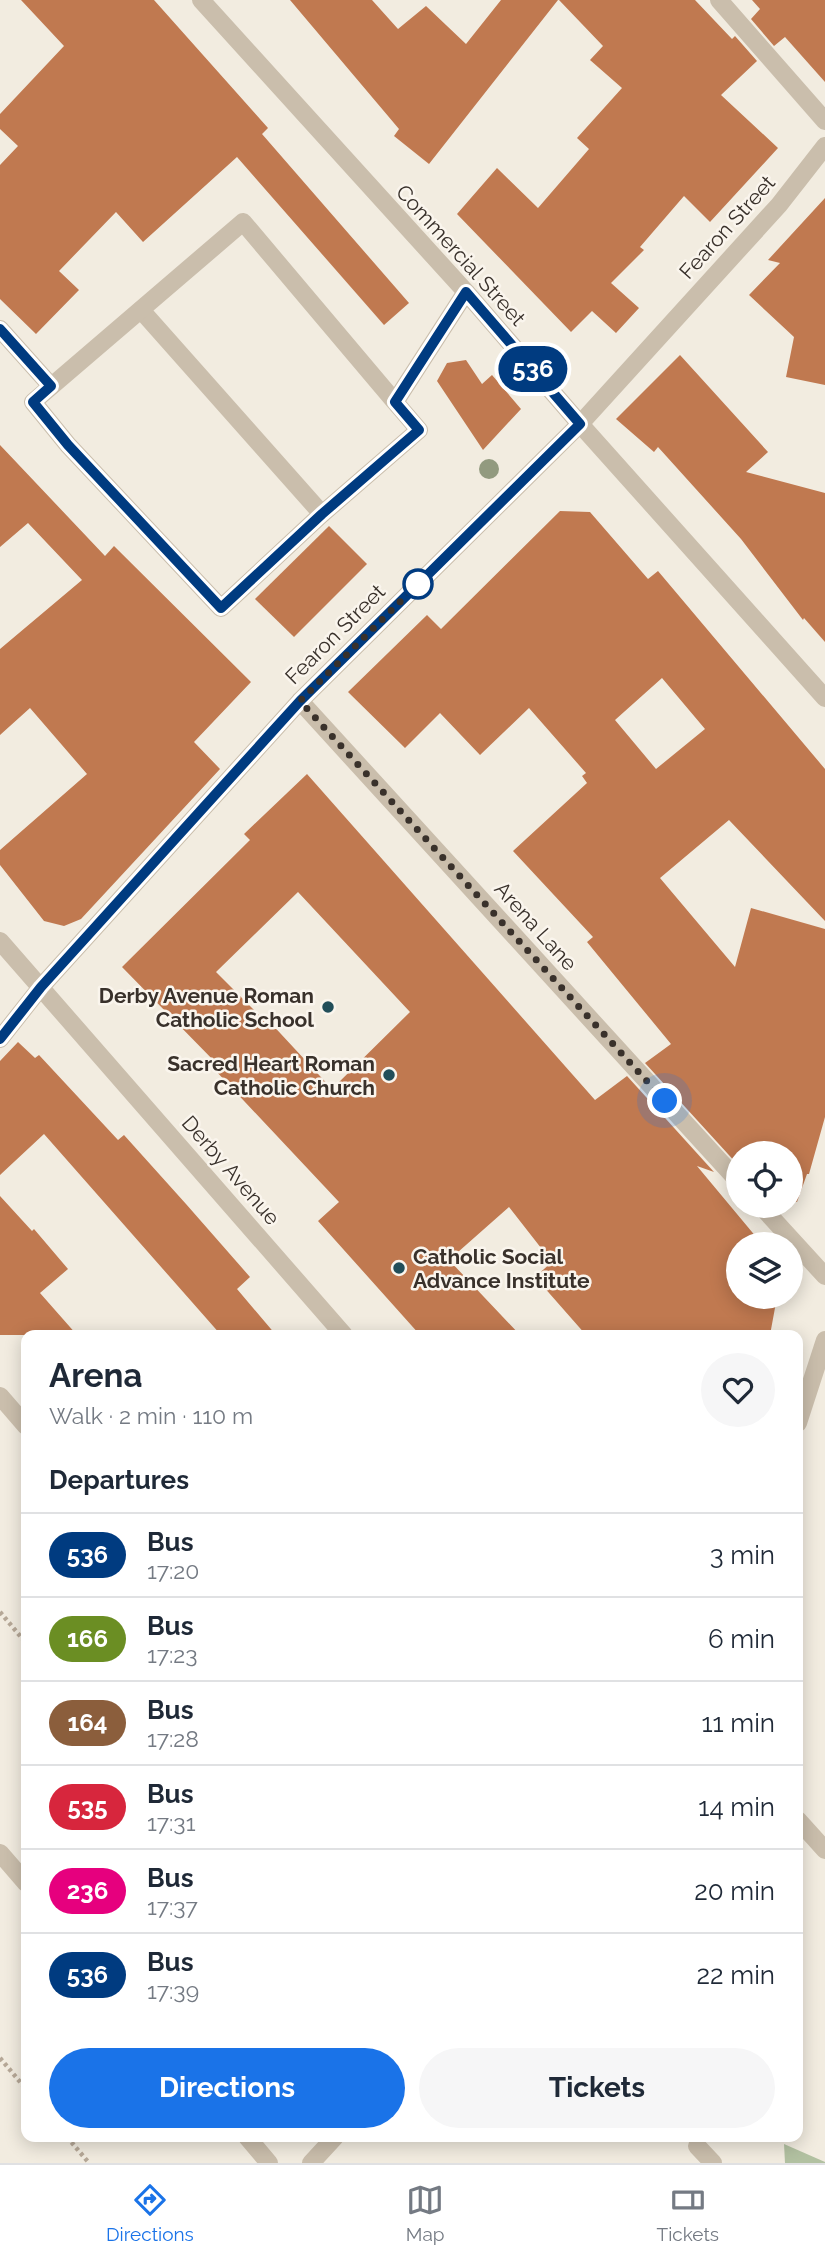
<!DOCTYPE html>
<html lang="en">
<head>
<meta charset="utf-8">
<style>
  body { margin:0; font-family:Raleway,sans-serif; background:#f6f6f7; color:#1f2937; height:100vh; display:flex; flex-direction:column; font-size:26px; white-space:nowrap }
  * { box-sizing:border-box; margin:0 }
  p { font-size:23px; color:#747a83 }
  .icon { flex:none; width:38px; height:38px; fill:none; stroke:currentColor; stroke-width:2; stroke-linecap:round; stroke-linejoin:round }
  .map { position:relative; flex:1; overflow:hidden }
  .drawer { position:absolute; left:21px; top:1330px; width:782px; height:812px; display:flex; flex-direction:column; background:#fff; border-radius:14px; box-shadow:0 4px 18px #0003 }
  .drawer>* { flex:none }
  .badge { padding:0 14px; border-radius:23px; font-size:24px; line-height:46px }
  .fabs { position:absolute; left:726px; top:1141px; display:grid; gap:14px }
  .fabs a { display:grid; place-items:center; width:77px; height:77px; border-radius:50%; background:#fff; box-shadow:0 4px 18px #0003; font-size:35px }
  .you { position:absolute; width:35px; height:35px; margin:-18px; border:5px solid #fff; border-radius:50%; background:#1a73e8; box-shadow:0 0 0 10px #1a73e833 }
  .map>.badge { position:absolute; translate:-50% -50%; box-shadow:0 0 0 4px #fff }
  h2 { padding:0 28px; font-size:26px; line-height:63px }
  .round { display:grid; place-items:center; flex:none; width:74px; height:74px; border-radius:37px; background:#f6f6f7 }
  .headline { display:flex; align-items:center; justify-content:space-between; height:119px; padding:0 28px }
  h1 { font-size:33px; font-weight:700; line-height:52px }
  .cta { display:flex; gap:14px; margin-top:auto; padding:14px 28px }
  .cta a { flex:1; height:80px; border-radius:42px; background:#1a73e8; color:#fff; font-size:28px; font-weight:700; line-height:80px; text-align:center }
  .cta a+a { background:#f6f6f7; color:#1f2937 }
  ul { padding:0; list-style:none }
  li { display:flex; align-items:center; gap:21px; height:84px; padding:0 28px; border-top:2px solid #e0e1e3 }
  li div { flex:1 }
  li b { display:block; font-size:26px }
  li em { font-style:normal }
  li .badge { min-width:77px; font-weight:700; text-align:center }
  .tabs { display:flex; justify-content:space-around; align-items:center; height:98px; border-top:2px solid #e0e1e3; background:#fff; font-size:19px; color:#747a83 }
  .tabs a { display:grid; justify-items:center; gap:4px }
  .tabs .on { color:#1a73e8 }
  .map>svg:first-child { display:block }
  .green { fill:#b2c1a1 }
  .building { fill:#c07950; fill-rule:evenodd }
  .lines { fill:none; stroke-linecap:round; stroke-linejoin:round }
  .path { stroke:#b6a897; stroke-width:4.5; stroke-dasharray:3.5 3.5; stroke-linecap:butt }
  .minor { stroke:#cabeac; stroke-width:18 }
  .tree { fill:#929a7f }
  .line-casing { stroke:#fff; stroke-width:16 }
  .line { stroke:#003b80; stroke-width:10 }
  .walk { stroke:#39312b; stroke-width:7; stroke-dasharray:0 12.6 }
  .stop-dot { fill:#fff; stroke:#003b80; stroke-width:3.5 }
  .poi-dot { fill:#224e59; stroke:#faf5ed; stroke-width:2.5 }
  .labels { text-anchor:middle; dominant-baseline:central; stroke-width:5; stroke-linejoin:round; paint-order:stroke }
  .street-label { font-size:21px; fill:#39312b; stroke:#faf5ed }
  .poi-label { font-size:21px; font-weight:bold; fill:#39312b; stroke:#faf5ed; text-anchor:end }
</style>
</head>
<body>
<div class="map">
<svg width="825" height="2163" viewBox="0 0 825 2163">
  <rect width="100%" height="100%" fill="#f2ece0"/>
  <path class="green" d="M784,2144L825,2162V2163H785Z"/>
  <g class="building">
    <path d="M21,0H154L268,128L262,134L409,303L384,325L237,157L143,242L116,212L59,271L79,290L36,334L0,299V165L18,146L0,129V114L64,46Z"/>
    <path d="M290,0H372L398,29L426,6L466,44L501,0H558L429,164L394,136L399,129Z"/>
    <path d="M559,0H695L732,39L735,36L757,61L721,95L778,148L710,222L684,196L640,247L644,250L611,283L639,308L616,333L592,311L571,332L457,214L497,168L538,208L589,149L577,138L622,88L590,60L603,46Z"/>
    <path d="M752,0H825V82L785,37L774,46L751,19L760,9Z"/>
    <path d="M825,198V385L786,377L794,337L749,295L780,263L768,260Z"/>
    <path d="M680,355L768,452L746,472L825,493V642L804,618L803,620L741,539L658,447L654,452L616,419Z"/>
    <path d="M466,360L482,384L492,375L521,409L483,450L437,381L447,363Z"/>
    <path d="M0,445L105,556L114,546L251,682L194,742L220,769L81,919L64,926L44,921L0,865V850L87,774L30,708L0,735V649L82,580L28,523L0,547Z"/>
    <path d="M560,511L590,512L648,579L658,571L825,769V921L729,820L660,878L735,967L751,908L825,929V1117L809,1174H807L797,1202L791,1200V1153H738V1165L645,1063L671,1044L587,942L593,937L513,851L587,783L582,776L586,773L529,708L480,755L440,713L405,748L348,692L427,615L441,629ZM662,678L705,729L656,769L615,720Z"/>
    <path d="M329,526L367,564L294,637L255,599Z"/>
    <path d="M307,774L595,1100L627,1076L714,1172L697,1166L762,1244H738V1297H777L770,1335H586L535,1277L552,1262L509,1207L449,1260L520,1335H420L318,1221L339,1202L215,1070L219,1066L122,967L250,840L244,834ZM298,892L410,1012L332,1089L268,1020L266,1022L216,972Z"/>
    <path d="M18,1042L35,1058L39,1055L118,1140L124,1135L186,1204L250,1277L237,1289L276,1335H221L44,1134L0,1175V1061Z"/>
    <path d="M0,1196L32,1231L34,1229L68,1269L40,1293L77,1335H0Z"/>
  </g>
  <g class="lines">
    <g class="path">
      <path d="M0,1612L26,1643"/>
      <path d="M0,2058L26,2089"/>
      <path d="M67,2137L89,2163"/>
    </g>
    <g class="minor">
      <path d="M201,0L466,292L580,424L825,698"/>
      <path d="M719,0L825,121"/>
      <path d="M141,310L322,514"/>
      <path d="M0,329L51,386"/>
      <path d="M395,402L243,222L33,402L68,445L221,608L322,514L419,430L395,402L466,292"/>
      <path d="M300,701L738,1181"/>
      <path d="M0,941L344,1335"/>
      <path d="M0,1039L41,987L300,701L580,424L779,205L825,146"/>
      <path d="M761,1206L825,1276"/>
      <path d="M0,1396L26,1426"/>
      <path d="M798,1423L825,1340"/>
      <path d="M798,1820L825,1850"/>
      <path d="M0,1853L26,1883"/>
      <path d="M247,2137L269,2163"/>
      <path d="M697,2146L713,2163"/>
      <path d="M311,2163L335,2137"/>
    </g>
  </g>
  <circle class="tree" cx="489" cy="469" r="10"/>
  <g class="lines">
    <g class="line-casing">
      <path id="line" d="M0,329L51,386L33,402L68,445L221,608L322,514L419,430L395,402L466,292L580,424L300,701L41,987L0,1039"/>
    </g>
    <use href="#line" class="line"/>
    <path class="walk" d="M418,584L300,701L665,1101"/>
  </g>
  <circle class="stop-dot" cx="418" cy="584" r="14"/>
  <g class="poi-dot">
    <circle cx="328" cy="1007" r="7"/>
    <circle cx="389" cy="1075" r="7"/>
    <circle cx="399" cy="1268" r="7"/>
  </g>
  <g class="labels">
    <g class="street-label">
      <text transform="translate(727 227) rotate(-48)">Fearon Street</text>
      <text transform="translate(461 255) rotate(48)">Commercial Street</text>
      <text transform="translate(335 634) rotate(-45)">Fearon Street</text>
      <text transform="translate(536 926) rotate(48)">Arena Lane</text>
      <text transform="translate(231 1170) rotate(49)">Derby Avenue</text>
    </g>
    <g class="poi-label">
      <text x="314" y="995">Derby Avenue Roman<tspan x="314" dy="24">Catholic School</tspan></text>
      <text x="375" y="1063">Sacred Heart Roman<tspan x="375" dy="24">Catholic Church</tspan></text>
      <text x="413" y="1256" text-anchor="start">Catholic Social<tspan x="413" dy="24">Advance Institute</tspan></text>
    </g>
  </g>
</svg>
<div class="fabs">
<a><svg class="icon" aria-label="locate" viewBox="0 0 24 24"><circle cx="12" cy="12" r="6"/><path d="M12 2v4M12 18v4M2 12h4M18 12h4"/></svg></a>
<a><svg class="icon" aria-label="layers" viewBox="0 0 24 24"><path d="M12 4l9 5-9 5-9-5zM3 14l9 5 9-5"/></svg></a>
</div>
<div class="you" style="left:665px;top:1101px"></div>
<b class="badge" style="left:533px;top:369px;background:#003b80;color:#fff">536</b>
<section class="drawer">
<div class="headline"><div><h1>Arena</h1><p>Walk · 2 min · 110 m</p></div><a class="round"><svg class="icon" aria-label="heart" viewBox="0 0 24 24"><path d="M12 20l-8-8c-3-5 5-10 8-4 3-6 11-1 8 4z"/></svg></a></div>
<h2>Departures</h2>
<ul>
<li><span class="badge" style="background:#003b80;color:#fff">536</span><div><b>Bus</b><p>17:20</p></div><em>3 min</em></li>
<li><span class="badge" style="background:#6b8e23;color:#fff">166</span><div><b>Bus</b><p>17:23</p></div><em>6 min</em></li>
<li><span class="badge" style="background:#8b5e3c;color:#fff">164</span><div><b>Bus</b><p>17:28</p></div><em>11 min</em></li>
<li><span class="badge" style="background:#d7263d;color:#fff">535</span><div><b>Bus</b><p>17:31</p></div><em>14 min</em></li>
<li><span class="badge" style="background:#e6007e;color:#fff">236</span><div><b>Bus</b><p>17:37</p></div><em>20 min</em></li>
<li><span class="badge" style="background:#003b80;color:#fff">536</span><div><b>Bus</b><p>17:39</p></div><em>22 min</em></li>
</ul>
<div class="cta"><a>Directions</a><a>Tickets</a></div>
</section>
</div>
<nav class="tabs">
<a class="on"><svg class="icon" aria-label="directions" viewBox="0 0 24 24"><path d="M12 3l9 9-9 9-9-9zM9 14v-3h6M13 9l2 2-2 2"/></svg>Directions</a>
<a><svg class="icon" aria-label="map" viewBox="0 0 24 24"><path d="M3 6l6-2 6 2 6-2v14l-6 2-6-2-6 2zM9 4v14M15 6v14"/></svg>Map</a>
<a><svg class="icon" aria-label="tickets" viewBox="0 0 24 24"><path d="M3 7h18v10H3zM15 7v10"/></svg>Tickets</a>
</nav>
</body>
</html>
